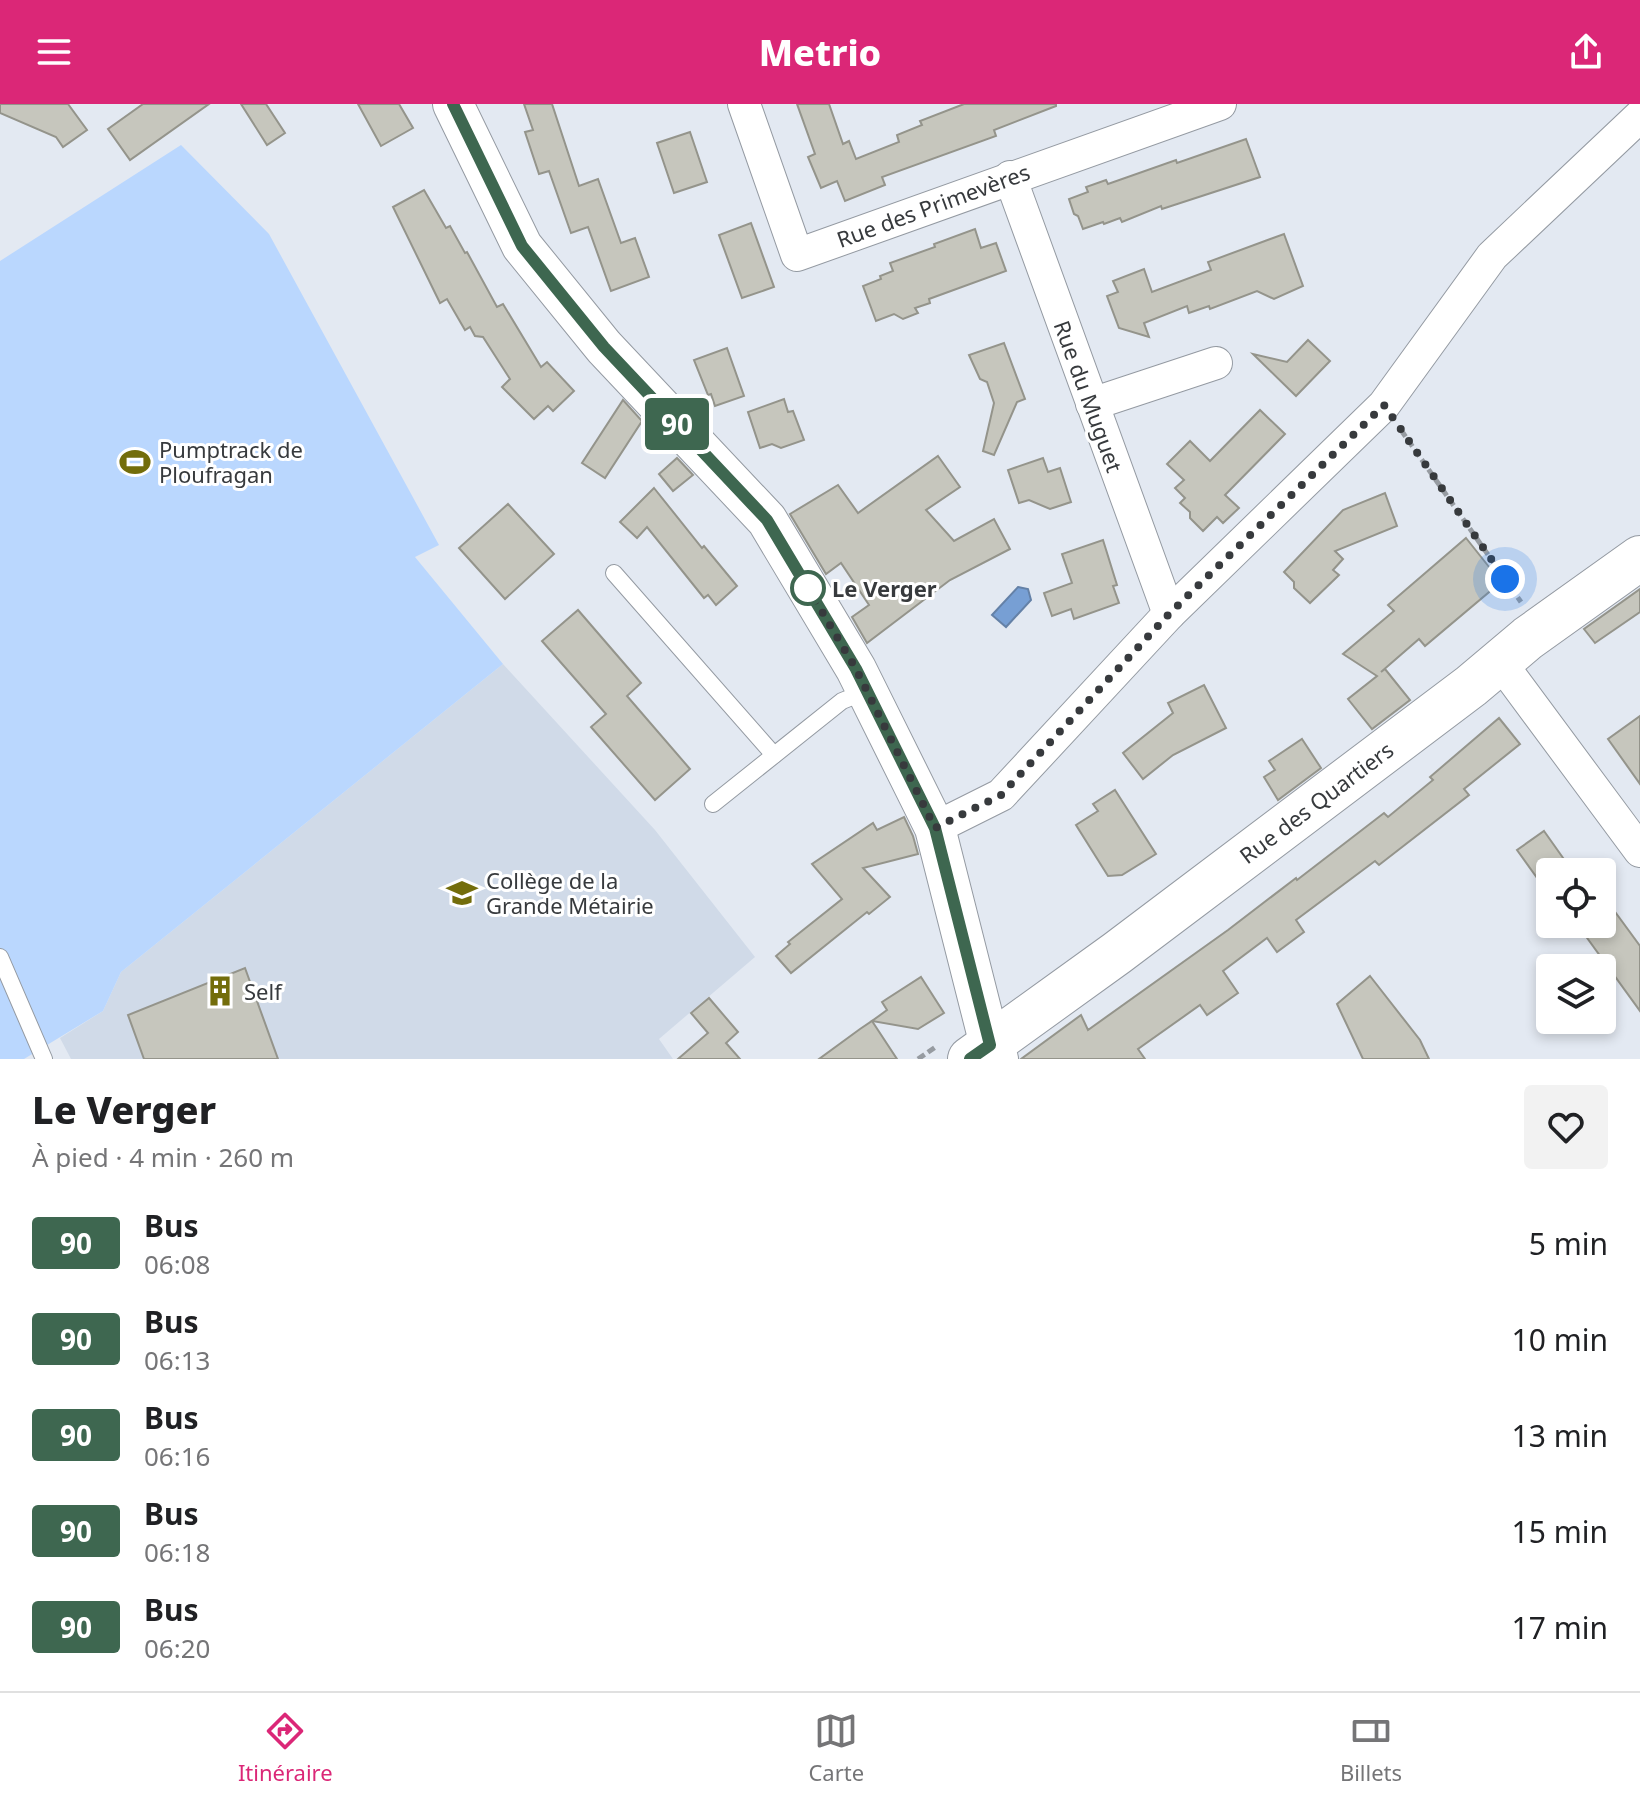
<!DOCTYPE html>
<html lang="fr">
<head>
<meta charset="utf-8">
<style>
  body { margin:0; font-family:"Noto Sans",sans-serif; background:#f2f2f2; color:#202124; height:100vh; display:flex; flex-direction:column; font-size:30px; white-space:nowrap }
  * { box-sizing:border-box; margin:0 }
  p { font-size:26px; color:#757577 }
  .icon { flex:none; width:44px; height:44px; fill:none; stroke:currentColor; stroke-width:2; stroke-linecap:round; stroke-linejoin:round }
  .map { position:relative; height:955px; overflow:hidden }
  .panel { display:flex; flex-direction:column; background:#fff; flex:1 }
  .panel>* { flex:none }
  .badge { padding:0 16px; border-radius:6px; font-size:28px; line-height:52px }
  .fabs { position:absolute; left:1536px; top:754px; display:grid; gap:16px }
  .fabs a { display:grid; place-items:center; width:80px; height:80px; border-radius:8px; background:#fff; box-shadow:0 4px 12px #0003; font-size:40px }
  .you { position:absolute; width:40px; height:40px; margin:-20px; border:6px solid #fff; border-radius:50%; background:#1a73e8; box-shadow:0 0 0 12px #1a73e833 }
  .map>.badge { position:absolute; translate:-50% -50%; box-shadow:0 0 0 4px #fff }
  .round { display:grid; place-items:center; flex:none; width:84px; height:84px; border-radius:8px; background:#f2f2f2 }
  .headline { display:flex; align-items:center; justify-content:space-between; height:136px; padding:0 32px }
  h1 { font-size:38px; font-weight:800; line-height:60px }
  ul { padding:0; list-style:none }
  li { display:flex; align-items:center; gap:24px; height:96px; padding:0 32px }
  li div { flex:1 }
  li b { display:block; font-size:30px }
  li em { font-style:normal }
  li .badge { min-width:88px; font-weight:700; text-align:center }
  header { display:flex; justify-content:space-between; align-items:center; height:104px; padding:0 32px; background:#db2777; color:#fff; font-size:36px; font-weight:800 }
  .dock { display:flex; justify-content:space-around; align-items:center; height:112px; border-top:2px solid #e0e0e0; background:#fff; font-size:22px; color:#757577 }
  .dock a { display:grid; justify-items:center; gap:4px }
  .dock .current { color:#db2777 }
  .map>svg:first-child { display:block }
  .built { fill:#d0dae8 }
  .green { fill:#bad7fe }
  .water { fill:#779fd4; stroke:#6481a7; stroke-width:2 }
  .building { fill:#c6c6bd; stroke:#94948b; stroke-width:2 }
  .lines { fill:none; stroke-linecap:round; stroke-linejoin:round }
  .service-casing { stroke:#949aa2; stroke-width:18 }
  .minor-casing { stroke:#949aa2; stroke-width:34 }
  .tertiary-casing { stroke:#949aa2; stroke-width:42 }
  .secondary-casing { stroke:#949aa2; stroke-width:46 }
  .path { stroke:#969ba1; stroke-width:5; stroke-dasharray:8 4; stroke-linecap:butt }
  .service { stroke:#fff; stroke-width:16 }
  .minor { stroke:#fff; stroke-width:32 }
  .tertiary { stroke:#fff; stroke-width:40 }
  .secondary { stroke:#fff; stroke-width:44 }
  .line-casing { stroke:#fff; stroke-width:18 }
  .line { stroke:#3e6750; stroke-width:12 }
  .walk { stroke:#373a3d; stroke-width:8; stroke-dasharray:0 14.4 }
  .stop-dot { fill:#fff; stroke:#3e6750; stroke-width:4 }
  .labels { text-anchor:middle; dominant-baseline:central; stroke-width:6; stroke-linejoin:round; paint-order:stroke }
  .street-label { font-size:22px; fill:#373a3d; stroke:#fff }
  .poi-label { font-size:22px; fill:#373a3d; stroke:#fff; text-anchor:start }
  .stop-label { font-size:22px; font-weight:bold; fill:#373a3d; stroke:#fff; text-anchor:start }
</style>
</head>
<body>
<header><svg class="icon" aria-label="menu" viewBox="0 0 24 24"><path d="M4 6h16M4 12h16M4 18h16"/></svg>Metrio<svg class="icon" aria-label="share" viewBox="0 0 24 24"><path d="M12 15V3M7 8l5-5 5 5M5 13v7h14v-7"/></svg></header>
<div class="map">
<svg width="1640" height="955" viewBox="0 0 1640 955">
  <rect width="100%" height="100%" fill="#e3e9f2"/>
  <path class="built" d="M503,560L655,726L755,853L659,935L673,955H71L60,934L103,907L121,868Z"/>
  <path class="green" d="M181,41L269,130L439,441L415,453L503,560L121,868L103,907L24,955H0V157Z"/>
  <path class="water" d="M1018,483L1028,485L1031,496L1006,523L992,511Z"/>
  <g class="building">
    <path d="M0,0H68L87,26L63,43L56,33L0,9Z"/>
    <path d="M143,0H209L130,56L108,25Z"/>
    <path d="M241,0H266L285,29L267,41Z"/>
    <path d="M358,0H399L413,24L381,42Z"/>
    <path d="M524,0H552L579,82L598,75L621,139L635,134L649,173L611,187L588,123L571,129L549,67L539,70L525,28L533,26Z"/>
    <path d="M797,0H829L843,40L849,37L856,55L899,38L897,31L922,21L920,17L964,0H1056V2L994,26L996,32L882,73L885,81L845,97L837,77L821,84L808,53L815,50Z"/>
    <path d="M690,28L707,78L674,89L657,39Z"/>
    <path d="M1246,35L1260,73L1162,105L1161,102L1122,118L1120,114L1104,120L1103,118L1083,125L1078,112L1074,110L1069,95L1088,88L1086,83L1106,76L1108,80L1176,56L1177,59Z"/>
    <path d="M424,86L446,124L450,122L465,149L467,148L497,203L503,200L541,263L547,258L574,287L553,307L548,302L534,315L502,283L510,275L483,233L475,232L470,223L465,226L447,195L440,199L393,103Z"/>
    <path d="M751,119L774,183L742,194L719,131Z"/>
    <path d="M975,125L981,144L996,139L1006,167L929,195L930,199L915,204L918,209L903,215L894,210L876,217L863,182L881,175L880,172L893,167L890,159L935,143L934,140Z"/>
    <path d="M1284,130L1303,182L1274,195L1257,187L1210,205L1209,202L1189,209L1187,202L1144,219L1149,233L1119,224L1107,192L1118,188L1113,177L1144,165L1152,188L1211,166L1208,158Z"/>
    <path d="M1308,236L1330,257L1296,292L1253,250L1287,258Z"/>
    <path d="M1004,239L1025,295L1017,298L994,351L983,347L994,299L987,278L980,275L969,251Z"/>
    <path d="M727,244L744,292L715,302L711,290L708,291L694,256Z"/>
    <path d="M784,295L788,308L793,307L804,336L781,344L772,340L760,344L748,308Z"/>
    <path d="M623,296L642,317L605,374L582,359Z"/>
    <path d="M1260,306L1285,330L1225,391L1239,404L1223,419L1217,413L1203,427L1190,414V408L1180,399L1185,394L1175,384L1184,376L1167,360L1190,337L1210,357Z"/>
    <path d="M938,352L960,383L926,406L954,437L994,415L1010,445L950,476L867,539L852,513L869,501L841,459L826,470L790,410L838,381L858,409Z"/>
    <path d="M677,354L693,371L673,387L659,370Z"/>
    <path d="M1043,354L1048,368L1060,364L1071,398L1050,405L1029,396L1019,399L1008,366Z"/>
    <path d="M654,384L702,444L704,442L737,482L716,501L708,491L704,494L647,423L637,434L620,418Z"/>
    <path d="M1385,389L1397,422L1335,447L1343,455L1333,466L1339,471L1310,499L1294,484V478L1284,468L1343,406Z"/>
    <path d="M508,400L554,450L505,495L459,444Z"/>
    <path d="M1466,434L1501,478L1425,542L1419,535L1381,568L1385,565L1410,596L1372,625L1348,595L1377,572L1343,550L1394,507L1388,501Z"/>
    <path d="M1103,436L1117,481L1113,482L1119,499L1074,515L1071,505L1052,512L1044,489L1072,479L1062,450Z"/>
    <path d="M1640,485V508L1595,539L1584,525Z"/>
    <path d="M578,506L641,579L627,592L690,665L655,696L591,623L606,610L542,537Z"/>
    <path d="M1204,581L1226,624L1173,651L1143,675L1123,649L1173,609L1168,599Z"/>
    <path d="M1640,612V680L1608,635Z"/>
    <path d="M1499,614L1520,640L1464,685L1469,691L1379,761L1375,757L1296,816L1304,828L1277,848L1267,834L1223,867L1238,889L1207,911L1200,901L1138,945L1145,955H1021L1081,911L1088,926L1228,826L1296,774L1297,776L1384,709L1388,713L1433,676L1430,673Z"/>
    <path d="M1302,635L1321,664L1278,696L1264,673L1275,666L1269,657Z"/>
    <path d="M1115,686L1156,750L1122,771L1108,772L1076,721L1098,707L1093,700Z"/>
    <path d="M904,713L913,732L918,750L863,764L890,793L869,810L867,808L791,869L776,852L790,840L788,838L842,795L812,760L873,719L877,726Z"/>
    <path d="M1544,727L1573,768H1550V792L1517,746Z"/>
    <path d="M1602,790L1640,842V907L1577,820H1602Z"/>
    <path d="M245,864L278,955H144L128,911Z"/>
    <path d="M1370,872L1420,936L1429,955H1363L1337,900Z"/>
    <path d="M921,873L944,909L918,925L872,917L887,906L882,898Z"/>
    <path d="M709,894L738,928L726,939L740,955H678L708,929L691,909Z"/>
    <path d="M872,917L897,955H819L860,925Z"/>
  </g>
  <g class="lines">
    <g class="service-casing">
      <g id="service">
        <path d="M614,469L774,651"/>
        <path d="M713,700L842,597L867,587"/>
        <path d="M0,853L44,955"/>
      </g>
    </g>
    <g class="minor-casing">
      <g id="minor">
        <path d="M744,0L797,151L1220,0"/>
        <path d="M1010,73L1169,510"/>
        <path d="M1092,300L1216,259"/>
        <path d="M1500,558L1640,747"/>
        <path d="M935,724L1001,691L1169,510L1384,301L1492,152L1640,12"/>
      </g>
    </g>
    <g class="tertiary-casing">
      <path id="tertiary" d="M453,0L522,142L604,243L767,416L856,565L935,724L990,941L998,955"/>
    </g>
    <g class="secondary-casing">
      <path id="secondary" d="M970,955L1117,849L1471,582L1528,534L1640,454"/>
    </g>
    <g class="path">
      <path d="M1401,326L1521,498"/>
      <path d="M918,955L937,942"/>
    </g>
    <use href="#service" class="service"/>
    <use href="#minor" class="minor"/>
    <use href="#tertiary" class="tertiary"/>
    <use href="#secondary" class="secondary"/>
  </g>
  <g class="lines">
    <g class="line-casing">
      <path id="line" d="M453,0L522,142L604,243L767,416L856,565L935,724L990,941L970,955"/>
    </g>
    <use href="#line" class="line"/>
    <path class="walk" d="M808,484L856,565L935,724L1001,691L1169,510L1384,301L1505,475"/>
  </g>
  <defs>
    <g id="stadium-bare" transform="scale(2.4)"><path d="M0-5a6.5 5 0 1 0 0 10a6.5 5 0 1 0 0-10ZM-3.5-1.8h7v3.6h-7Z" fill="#736d0b" stroke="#fff" stroke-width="2.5" paint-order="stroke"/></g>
    <g id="school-bare" transform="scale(2.4)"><path d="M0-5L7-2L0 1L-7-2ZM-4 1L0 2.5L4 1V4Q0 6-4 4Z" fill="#736d0b" stroke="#fff" stroke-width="2.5" paint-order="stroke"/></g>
    <g id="building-bare" transform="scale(2.4)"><path d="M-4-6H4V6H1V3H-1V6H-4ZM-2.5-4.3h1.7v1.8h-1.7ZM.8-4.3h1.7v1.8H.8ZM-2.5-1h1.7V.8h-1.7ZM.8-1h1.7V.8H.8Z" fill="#736d0b" stroke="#fff" stroke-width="2.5" paint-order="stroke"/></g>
  </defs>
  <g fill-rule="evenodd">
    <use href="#stadium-bare" x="135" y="358"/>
    <use href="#school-bare" x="462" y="789"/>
    <use href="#building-bare" x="220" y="887"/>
  </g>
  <circle class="stop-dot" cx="808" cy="484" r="16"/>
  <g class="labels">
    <g class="street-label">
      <text transform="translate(933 101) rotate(-20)">Rue des Primevères</text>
      <text transform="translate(1089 292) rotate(70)">Rue du Muguet</text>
      <text transform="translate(1316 698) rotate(-37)">Rue des Quartiers</text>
    </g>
    <g class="poi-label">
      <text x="159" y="345">Pumptrack de<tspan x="159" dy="25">Ploufragan</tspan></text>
      <text x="486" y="776">Collège de la<tspan x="486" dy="25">Grande Métairie</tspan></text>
      <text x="244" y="887">Self</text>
    </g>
    <g class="stop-label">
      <text x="832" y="484">Le Verger</text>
    </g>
  </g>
</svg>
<div class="fabs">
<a><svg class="icon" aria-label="locate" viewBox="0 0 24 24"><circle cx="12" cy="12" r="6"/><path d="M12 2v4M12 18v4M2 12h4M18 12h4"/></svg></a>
<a><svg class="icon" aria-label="layers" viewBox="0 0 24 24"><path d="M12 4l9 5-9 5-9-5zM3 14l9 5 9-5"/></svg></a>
</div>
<div class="you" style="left:1505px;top:475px"></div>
<b class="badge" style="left:677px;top:320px;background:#3e6750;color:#fff">90</b>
</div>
<section class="panel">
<div class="headline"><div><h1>Le Verger</h1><p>À pied · 4 min · 260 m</p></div><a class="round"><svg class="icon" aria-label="heart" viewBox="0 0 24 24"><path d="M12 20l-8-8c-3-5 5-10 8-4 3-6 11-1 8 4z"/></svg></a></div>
<ul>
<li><span class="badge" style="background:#3e6750;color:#fff">90</span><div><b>Bus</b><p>06:08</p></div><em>5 min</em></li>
<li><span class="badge" style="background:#3e6750;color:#fff">90</span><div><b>Bus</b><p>06:13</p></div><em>10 min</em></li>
<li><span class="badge" style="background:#3e6750;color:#fff">90</span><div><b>Bus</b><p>06:16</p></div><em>13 min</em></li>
<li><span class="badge" style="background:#3e6750;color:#fff">90</span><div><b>Bus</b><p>06:18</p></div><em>15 min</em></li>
<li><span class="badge" style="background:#3e6750;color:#fff">90</span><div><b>Bus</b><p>06:20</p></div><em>17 min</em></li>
</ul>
</section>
<nav class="dock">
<a class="current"><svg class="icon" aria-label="directions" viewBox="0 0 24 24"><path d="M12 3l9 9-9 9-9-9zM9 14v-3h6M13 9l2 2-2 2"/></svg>Itinéraire</a>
<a><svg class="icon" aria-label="map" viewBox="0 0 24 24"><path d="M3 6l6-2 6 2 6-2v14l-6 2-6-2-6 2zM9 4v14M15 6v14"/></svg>Carte</a>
<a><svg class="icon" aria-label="tickets" viewBox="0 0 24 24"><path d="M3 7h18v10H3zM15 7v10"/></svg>Billets</a>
</nav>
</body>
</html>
